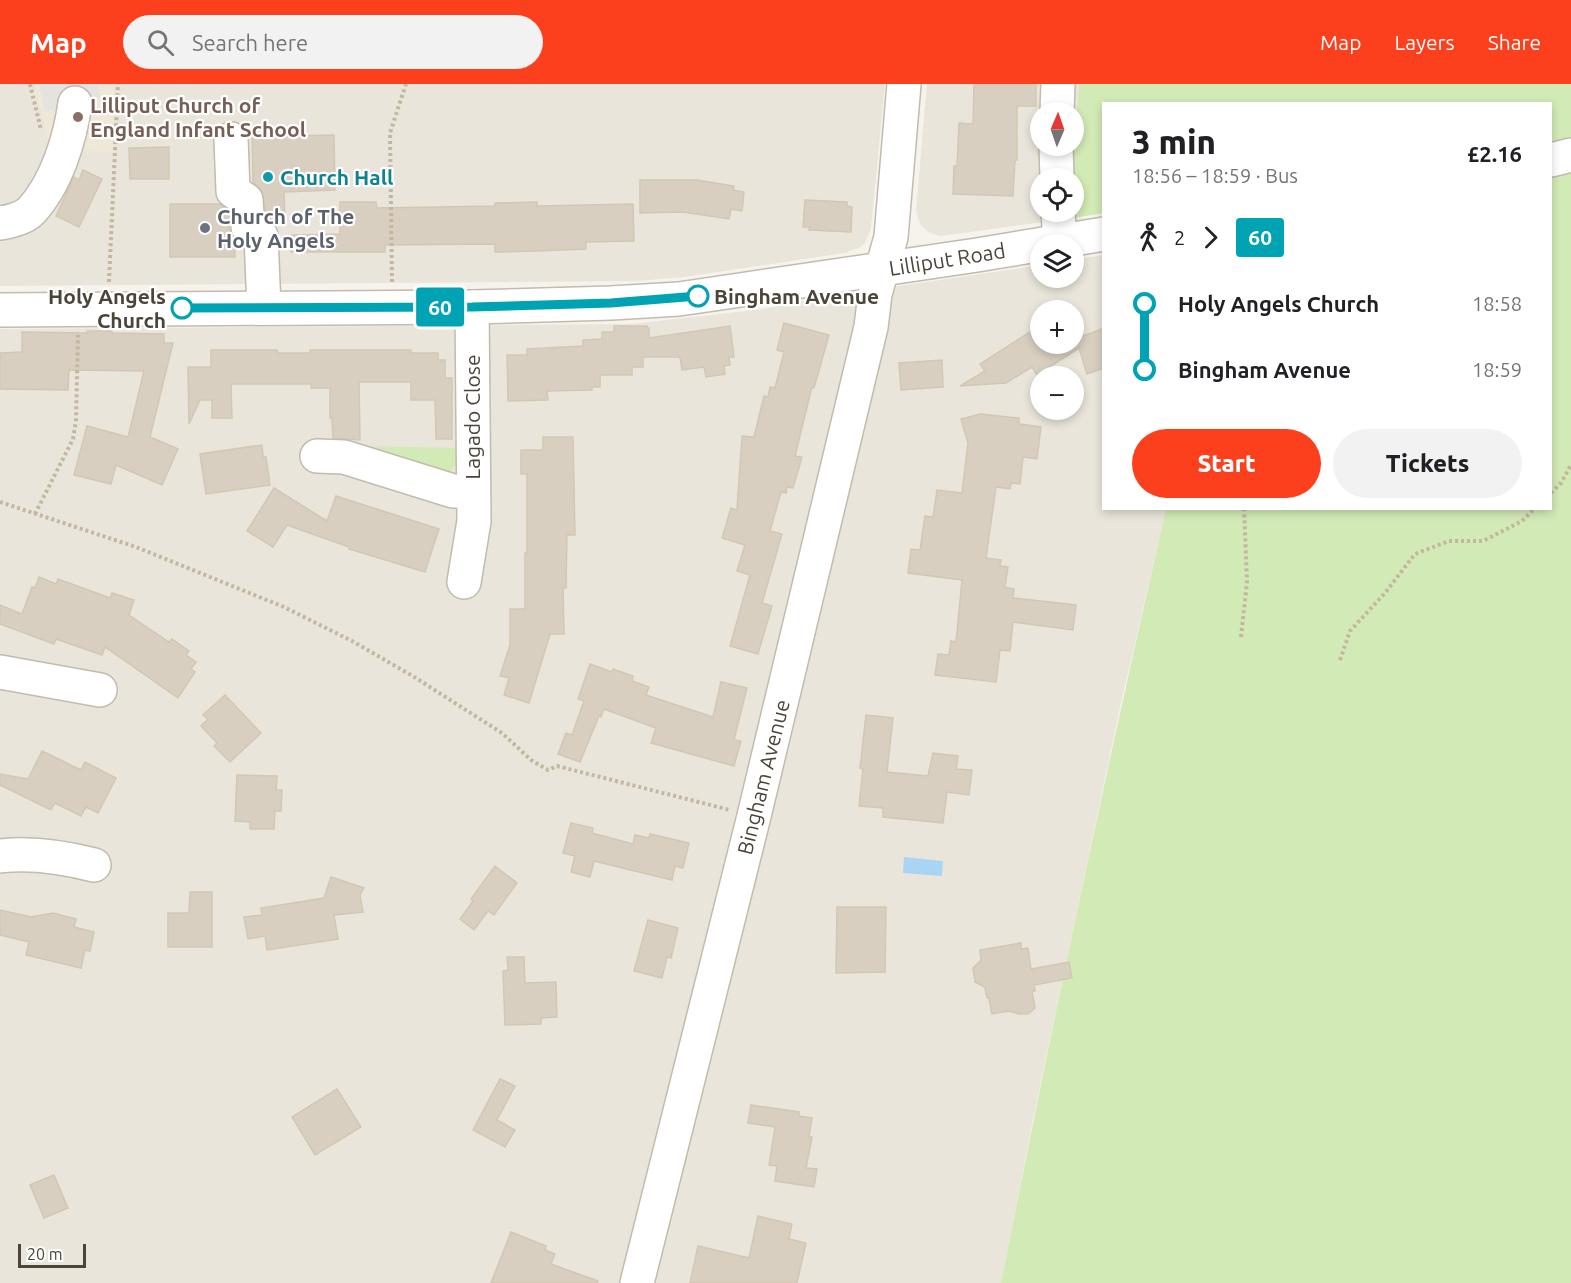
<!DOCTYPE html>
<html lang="en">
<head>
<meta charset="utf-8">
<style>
  body { margin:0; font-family:Ubuntu,sans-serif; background:#f2f2f2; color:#202124; height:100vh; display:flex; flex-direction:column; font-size:22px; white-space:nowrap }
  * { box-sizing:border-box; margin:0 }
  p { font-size:20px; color:#757577 }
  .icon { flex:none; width:33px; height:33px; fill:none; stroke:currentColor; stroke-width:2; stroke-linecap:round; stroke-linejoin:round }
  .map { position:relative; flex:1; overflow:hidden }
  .sheet { position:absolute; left:1102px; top:18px; width:450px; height:408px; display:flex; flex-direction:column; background:#fff; border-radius:0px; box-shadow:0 3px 9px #0003 }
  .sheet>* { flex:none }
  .badge { padding:0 12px; border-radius:4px; font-size:21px; line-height:39px }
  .needle { width:39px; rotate:2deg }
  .fabs { position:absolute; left:1030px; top:18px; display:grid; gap:12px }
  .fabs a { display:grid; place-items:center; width:54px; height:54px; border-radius:50%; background:#fff; box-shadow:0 3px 9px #0003; font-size:30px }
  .scale { position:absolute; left:18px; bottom:15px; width:68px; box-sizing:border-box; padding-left:6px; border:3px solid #4b4439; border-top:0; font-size:16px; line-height:21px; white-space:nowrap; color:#4b4439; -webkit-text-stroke:4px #fff; paint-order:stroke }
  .map>.badge { position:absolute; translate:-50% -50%; box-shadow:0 0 0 3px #fff }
  .legs { display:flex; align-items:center; gap:9px; height:66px; padding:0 30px; font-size:20px }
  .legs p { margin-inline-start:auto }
  .summary { display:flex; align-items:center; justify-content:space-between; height:102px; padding:0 30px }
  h1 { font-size:33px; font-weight:800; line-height:45px }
  .primary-button { display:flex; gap:12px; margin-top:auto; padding:12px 30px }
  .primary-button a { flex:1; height:69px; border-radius:36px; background:#fc3f1d; color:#fff; font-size:24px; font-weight:800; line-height:69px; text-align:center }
  .primary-button a+a { background:#f2f2f2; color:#202124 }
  ul { padding:0 30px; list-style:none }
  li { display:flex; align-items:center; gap:21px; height:66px; font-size:22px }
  li i { display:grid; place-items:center; width:9px; height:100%; margin:0 8px; background:currentColor }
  li i::after { content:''; width:15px; height:15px; margin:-8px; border:4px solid; border-radius:50%; background:#fff }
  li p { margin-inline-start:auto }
  li:first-child i { background:linear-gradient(#0000 50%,currentColor 0) }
  li:last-child i { background:linear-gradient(currentColor 50%,#0000 0) }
  header { display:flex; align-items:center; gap:36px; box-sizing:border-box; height:84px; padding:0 30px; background:#fc3f1d; color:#fff }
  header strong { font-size:28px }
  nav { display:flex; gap:33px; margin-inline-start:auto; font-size:21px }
  .search { width:420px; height:54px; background:#f2f2f2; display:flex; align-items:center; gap:15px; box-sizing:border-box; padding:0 21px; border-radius:33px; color:#757577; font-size:22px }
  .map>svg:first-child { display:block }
  .residential { fill:#eae5da; fill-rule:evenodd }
  .education { fill:#efe8d6 }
  .green { fill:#d2eab5 }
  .parking { fill:#e5e3e0 }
  .water { fill:#a9d4f2 }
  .building { fill:#d8cfc1; stroke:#d3c7b4; stroke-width:1.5 }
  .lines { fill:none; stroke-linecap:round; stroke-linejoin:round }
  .minor-casing { stroke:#c2bbae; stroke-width:36 }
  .path { stroke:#c4b79f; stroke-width:4; stroke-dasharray:3 3; stroke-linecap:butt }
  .minor { stroke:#fff; stroke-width:33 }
  .line-1-casing { stroke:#fff; stroke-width:14 }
  .line-1 { stroke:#00a3b4; stroke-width:9 }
  .education-dot { fill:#8d6e63; stroke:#fff; stroke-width:2 }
  .culture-dot { fill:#0f9aa8; stroke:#fff; stroke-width:2 }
  .worship-dot { fill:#6b7280; stroke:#fff; stroke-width:2 }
  .stop-1-dot { fill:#fff; stroke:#00a3b4; stroke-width:3 }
  .labels { text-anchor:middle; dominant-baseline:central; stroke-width:4.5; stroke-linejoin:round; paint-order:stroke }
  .education-label { font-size:21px; font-weight:bold; fill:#785e54; stroke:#fff; text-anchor:start }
  .culture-label { font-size:21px; font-weight:bold; fill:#0d838f; stroke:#fff; text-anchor:start }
  .worship-label { font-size:21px; font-weight:bold; fill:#5b616d; stroke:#fff; text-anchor:start }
  .street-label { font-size:21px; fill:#4b4439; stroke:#fff }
  .stop-label { font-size:21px; font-weight:bold; fill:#4b4439; stroke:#fff; text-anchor:end }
</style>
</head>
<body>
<header>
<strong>Map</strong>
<div class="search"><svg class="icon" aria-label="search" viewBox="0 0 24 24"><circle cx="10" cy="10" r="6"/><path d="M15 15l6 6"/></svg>Search here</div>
<nav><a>Map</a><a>Layers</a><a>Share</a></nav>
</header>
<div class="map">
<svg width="1571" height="1199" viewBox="0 0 1571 1199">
  <rect width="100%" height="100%" fill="#f6f3ec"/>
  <g class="residential">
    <path d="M0,0H885L871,144L865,159L859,164L844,169L685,193L637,197L0,202Z"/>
    <path d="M927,0H1079L1074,60V28H1041V62H1074L1071,94H1041V128H1068L1067,135L940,152L928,148L920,140L916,127Z"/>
    <path d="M1104,171V424L1166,425L1120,623L1032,1040L1001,1199H0V245L632,240L763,225L818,214L1041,181V194H1074V176ZM1041,226H1074V260H1041ZM1041,292H1074V326H1041Z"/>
  </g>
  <path class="education" d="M35,0H114L113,68L50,66Z"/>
  <g class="green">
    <path d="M1079,0H1571V1199H1001C1052,940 1107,682 1166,425L1551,424V20H1104V129L1067,135L1074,128V94H1071Z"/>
    <path d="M359,362L464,364C462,375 457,382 448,388Z"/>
  </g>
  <path class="parking" d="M39,0H98L100,13L45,28Z"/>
  <path class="water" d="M904,773L943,777L942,792L903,789Z"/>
  <g class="building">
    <path d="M974,0H1036V22H1017V76H1015L1013,112L953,110L954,82H957L959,39L973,40Z"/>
    <path d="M282,49L283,52L334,51L335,106L284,108L285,136H271L266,133L262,107L253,98L252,50Z"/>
    <path d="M169,63V95H130L129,64Z"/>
    <path d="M83,86L102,95L79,143L56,132L74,93L79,96Z"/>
    <path d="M640,96H697L734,102L733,106L744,108L742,127L731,125L729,135L683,128L640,129Z"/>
    <path d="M805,116L847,118V122L852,123L851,148L809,146L810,143H803Z"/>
    <path d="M340,118H376L377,124L495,122V119L537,118V122L633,120L634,157L586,158V165L537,167L495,168V160L385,161V168H291V151L340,150Z"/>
    <path d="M170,120H220L228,126L229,145L235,156V173H170Z"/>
    <path d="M784,239L829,251L814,304L812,303L797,364L795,372L802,373L793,404L787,403L786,409L781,408L770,447L782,450L762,519L772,522L758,570L730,562L750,491L737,487L745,461L722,454L731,424L737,426L742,352L754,353L764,312L768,313L770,303L775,304L784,268L777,266Z"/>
    <path d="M1041,241V260H1077L1075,255L1104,244V284L1087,290L1079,264L1037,291L1032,283L1006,299L960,302L985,287L980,280Z"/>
    <path d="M614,242H647V244H649V254L730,242L734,273H729L730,281L724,282L725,290L706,293L704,283L682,286L680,273H643V283H632V291H600V303H592V306L547,307L548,316L508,317L507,271H527V265L583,262V256L602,255V248H614Z"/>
    <path d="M87,247H112V249L164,250V259H173L150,353L178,365L162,401L116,381L111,400L74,391L87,342L128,353L144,287L69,286L68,306L0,305V269L22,268V248L87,249Z"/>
    <path d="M211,266H277L278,269H310V266H411V269H438V276H445V294H452V355H436L435,316H411V298H359L360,356L333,354L332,334H330V304H311V300H231L232,334H212V316H200L189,340L188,283H211Z"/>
    <path d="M942,276L943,303L901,306L899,279Z"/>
    <path d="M980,330L1019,334V340L1041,343L1037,375L1023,373L1020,400L1011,399L1010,405L996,403L986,474L1001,476L1000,482L1008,483L1005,503L1014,505L1013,514L1076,521L1073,546L1013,538L1010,567L1000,566L996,598L935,591L938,570L949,571L951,557L956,558L962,496L908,489L911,465L920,466L925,432L933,433L937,406L962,409L968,359L961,335Z"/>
    <path d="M543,353H573L575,451H567L566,504H563L564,550H550L529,619L504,611L509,594L500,592L510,561V525H525V469H527V390H521V366H543Z"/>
    <path d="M262,361L263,373H266L270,401L206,410L200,370Z"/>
    <path d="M274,404L327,437L336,412L439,445L425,488L349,465V463L287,441L273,463L247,447Z"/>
    <path d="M39,493L56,500L58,495L110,514L112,509L134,516L129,531L169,558L172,555L189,567L186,571L196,578L191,585L195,588L178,614L105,563L102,571L56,555L54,560L0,540V521L22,530L32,503L35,504Z"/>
    <path d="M590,580L612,588L613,585L633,592L632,597L649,603L646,611L713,633L721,598L747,604L734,656L741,657L734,682L651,659L656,644L604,625L601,633L599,632L580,678L558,670L566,649L572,651L584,617L578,615Z"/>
    <path d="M225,611L261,649L230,678L214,662L217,659L201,642L208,635L203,631Z"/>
    <path d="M866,631L893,634L887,688L928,692L933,669L958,672L956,685L972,686L969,711L947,708L943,739L883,733V724L859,722L863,685L860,684Z"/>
    <path d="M42,667L81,686L85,678L116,694L98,729L86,723L81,732L55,719L51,726L0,701V690L28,695Z"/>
    <path d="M237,691L277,692L276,706H282L281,727H275L274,745H250V738L235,737Z"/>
    <path d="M571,739L593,744L592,749L633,760L635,751L649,754L650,750L689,759L683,784L675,782L672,796L594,777L590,793L571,788L575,772L563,769Z"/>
    <path d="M495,782L517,799L494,831L488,827L474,846L460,835L473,817L471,815Z"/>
    <path d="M331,793L364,804L360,811L363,828L334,831L338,855L267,866L265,852L248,855L244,833L262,831L261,824L324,814Z"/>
    <path d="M190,808H212V863H168V829H189Z"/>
    <path d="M837,823H886L885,888L836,889Z"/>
    <path d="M0,826L31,833L53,829L76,835L74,843L94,848L90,867L85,866L81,884L26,871L29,858L0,851Z"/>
    <path d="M648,836L678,844L671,874L667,873L662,894L634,887Z"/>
    <path d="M1021,859V865L1028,864L1031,885L1069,878L1072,894L1034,901L1035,907H1032L1035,924L1028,930H1019L1009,927L992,930L989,914H987L985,903L975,898L973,884L981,876L980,866Z"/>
    <path d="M507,873H524L525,899L556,898L557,933L541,934V940L505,941L503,887L508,886Z"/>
    <path d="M500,995L515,1002L497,1036L515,1046L505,1063L473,1046Z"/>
    <path d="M337,1005L361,1043L315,1071L292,1033Z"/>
    <path d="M751,1021L799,1028V1032L812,1034L809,1053H812L806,1084L817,1085L814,1103L775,1097L777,1082L769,1081L775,1043L748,1039Z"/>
    <path d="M54,1091L68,1124L44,1134L30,1101Z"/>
    <path d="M758,1132L792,1140L789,1155L806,1159L797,1199H690L698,1162L749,1174Z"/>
    <path d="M511,1148L546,1162L545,1166L555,1170L551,1180L598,1197L597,1199H491Z"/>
  </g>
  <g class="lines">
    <g class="minor-casing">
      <g id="minor">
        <path d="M1057,28L1058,0"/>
        <path d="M231,55L233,107L246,116L248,143L261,152L264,224"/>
        <path d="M1056,62L1057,94"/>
        <path d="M1551,76L1571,71"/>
        <path d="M1058,128L1060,157"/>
        <path d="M0,139C9,138 24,134 31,127C56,100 70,56 75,19"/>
        <path d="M0,226L472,223L611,219L679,215L977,171L1104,150"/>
        <path d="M317,372L344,373L453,407H473"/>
        <path d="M464,498L474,437L472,223"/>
        <path d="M0,588L100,606"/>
        <path d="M0,772C32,768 63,773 94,781"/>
        <path d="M637,1199L754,732L871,243L875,210L891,153L904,0"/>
      </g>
    </g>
    <g class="path">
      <path d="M30,0L41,46"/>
      <path d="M109,198L118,0"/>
      <path d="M392,198L390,49L406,0"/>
      <path d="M1551,409L1561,399L1571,381"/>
      <path d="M0,418L136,463L284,523L352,557L411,591L502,649L531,676L548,686L557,682L730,726"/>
      <path d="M35,430L73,355L76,336L78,251"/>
      <path d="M1241,553L1247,498L1244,424"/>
      <path d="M1340,576L1350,547L1385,509L1415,470L1449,457H1483L1522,437L1535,424"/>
    </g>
    <use href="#minor" class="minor"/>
  </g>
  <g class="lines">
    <g class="line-1-casing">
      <path id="line-1" d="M182,224L472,223L611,219L698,212"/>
    </g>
    <use href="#line-1" class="line-1"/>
  </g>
  <circle class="education-dot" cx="78" cy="33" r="6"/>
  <circle class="culture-dot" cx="268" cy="93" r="6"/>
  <circle class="worship-dot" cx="205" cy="144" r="6"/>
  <g class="stop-1-dot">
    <circle cx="698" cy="212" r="10"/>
    <circle cx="182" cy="224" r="10"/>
  </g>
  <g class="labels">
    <g class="education-label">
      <text x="90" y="21">Lilliput Church of<tspan x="90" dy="24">England Infant School</tspan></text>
    </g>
    <g class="culture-label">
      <text x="280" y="93">Church Hall</text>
    </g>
    <g class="worship-label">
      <text x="217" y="132">Church of The<tspan x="217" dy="24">Holy Angels</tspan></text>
    </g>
    <g class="street-label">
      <text transform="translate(947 175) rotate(-9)">Lilliput Road</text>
      <text transform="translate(472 333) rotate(-90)">Lagado Close</text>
      <text transform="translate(763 693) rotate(-76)">Bingham Avenue</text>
    </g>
    <g class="stop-label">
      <text x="166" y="212">Holy Angels<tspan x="166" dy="24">Church</tspan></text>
      <text x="714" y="212" text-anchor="start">Bingham Avenue</text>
    </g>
  </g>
</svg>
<div class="fabs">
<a><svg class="needle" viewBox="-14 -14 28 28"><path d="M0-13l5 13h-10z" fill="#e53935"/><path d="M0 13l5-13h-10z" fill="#757577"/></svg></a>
<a><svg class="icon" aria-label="locate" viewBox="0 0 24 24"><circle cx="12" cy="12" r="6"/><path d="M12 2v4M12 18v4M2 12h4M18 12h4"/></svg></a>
<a><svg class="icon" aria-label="layers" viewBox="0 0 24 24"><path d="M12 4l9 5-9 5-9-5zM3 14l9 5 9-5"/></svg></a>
<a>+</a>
<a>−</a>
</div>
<div class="scale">20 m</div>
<b class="badge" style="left:440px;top:223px;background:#00a3b4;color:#fff">60</b>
<section class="sheet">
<div class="summary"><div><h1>3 min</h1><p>18:56 – 18:59 · Bus</p></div><b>£2.16</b></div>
<div class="legs"><svg class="icon" aria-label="walk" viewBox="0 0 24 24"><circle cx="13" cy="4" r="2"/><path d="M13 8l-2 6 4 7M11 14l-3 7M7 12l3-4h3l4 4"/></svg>2<svg class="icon" aria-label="forward" viewBox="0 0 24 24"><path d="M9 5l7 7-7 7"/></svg><b class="badge" style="background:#00a3b4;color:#fff">60</b></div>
<ul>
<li><i style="color:#00a3b4"></i><b>Holy Angels Church</b><p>18:58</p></li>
<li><i style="color:#00a3b4"></i><b>Bingham Avenue</b><p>18:59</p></li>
</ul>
<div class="primary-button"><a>Start</a><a>Tickets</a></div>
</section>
</div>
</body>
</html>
